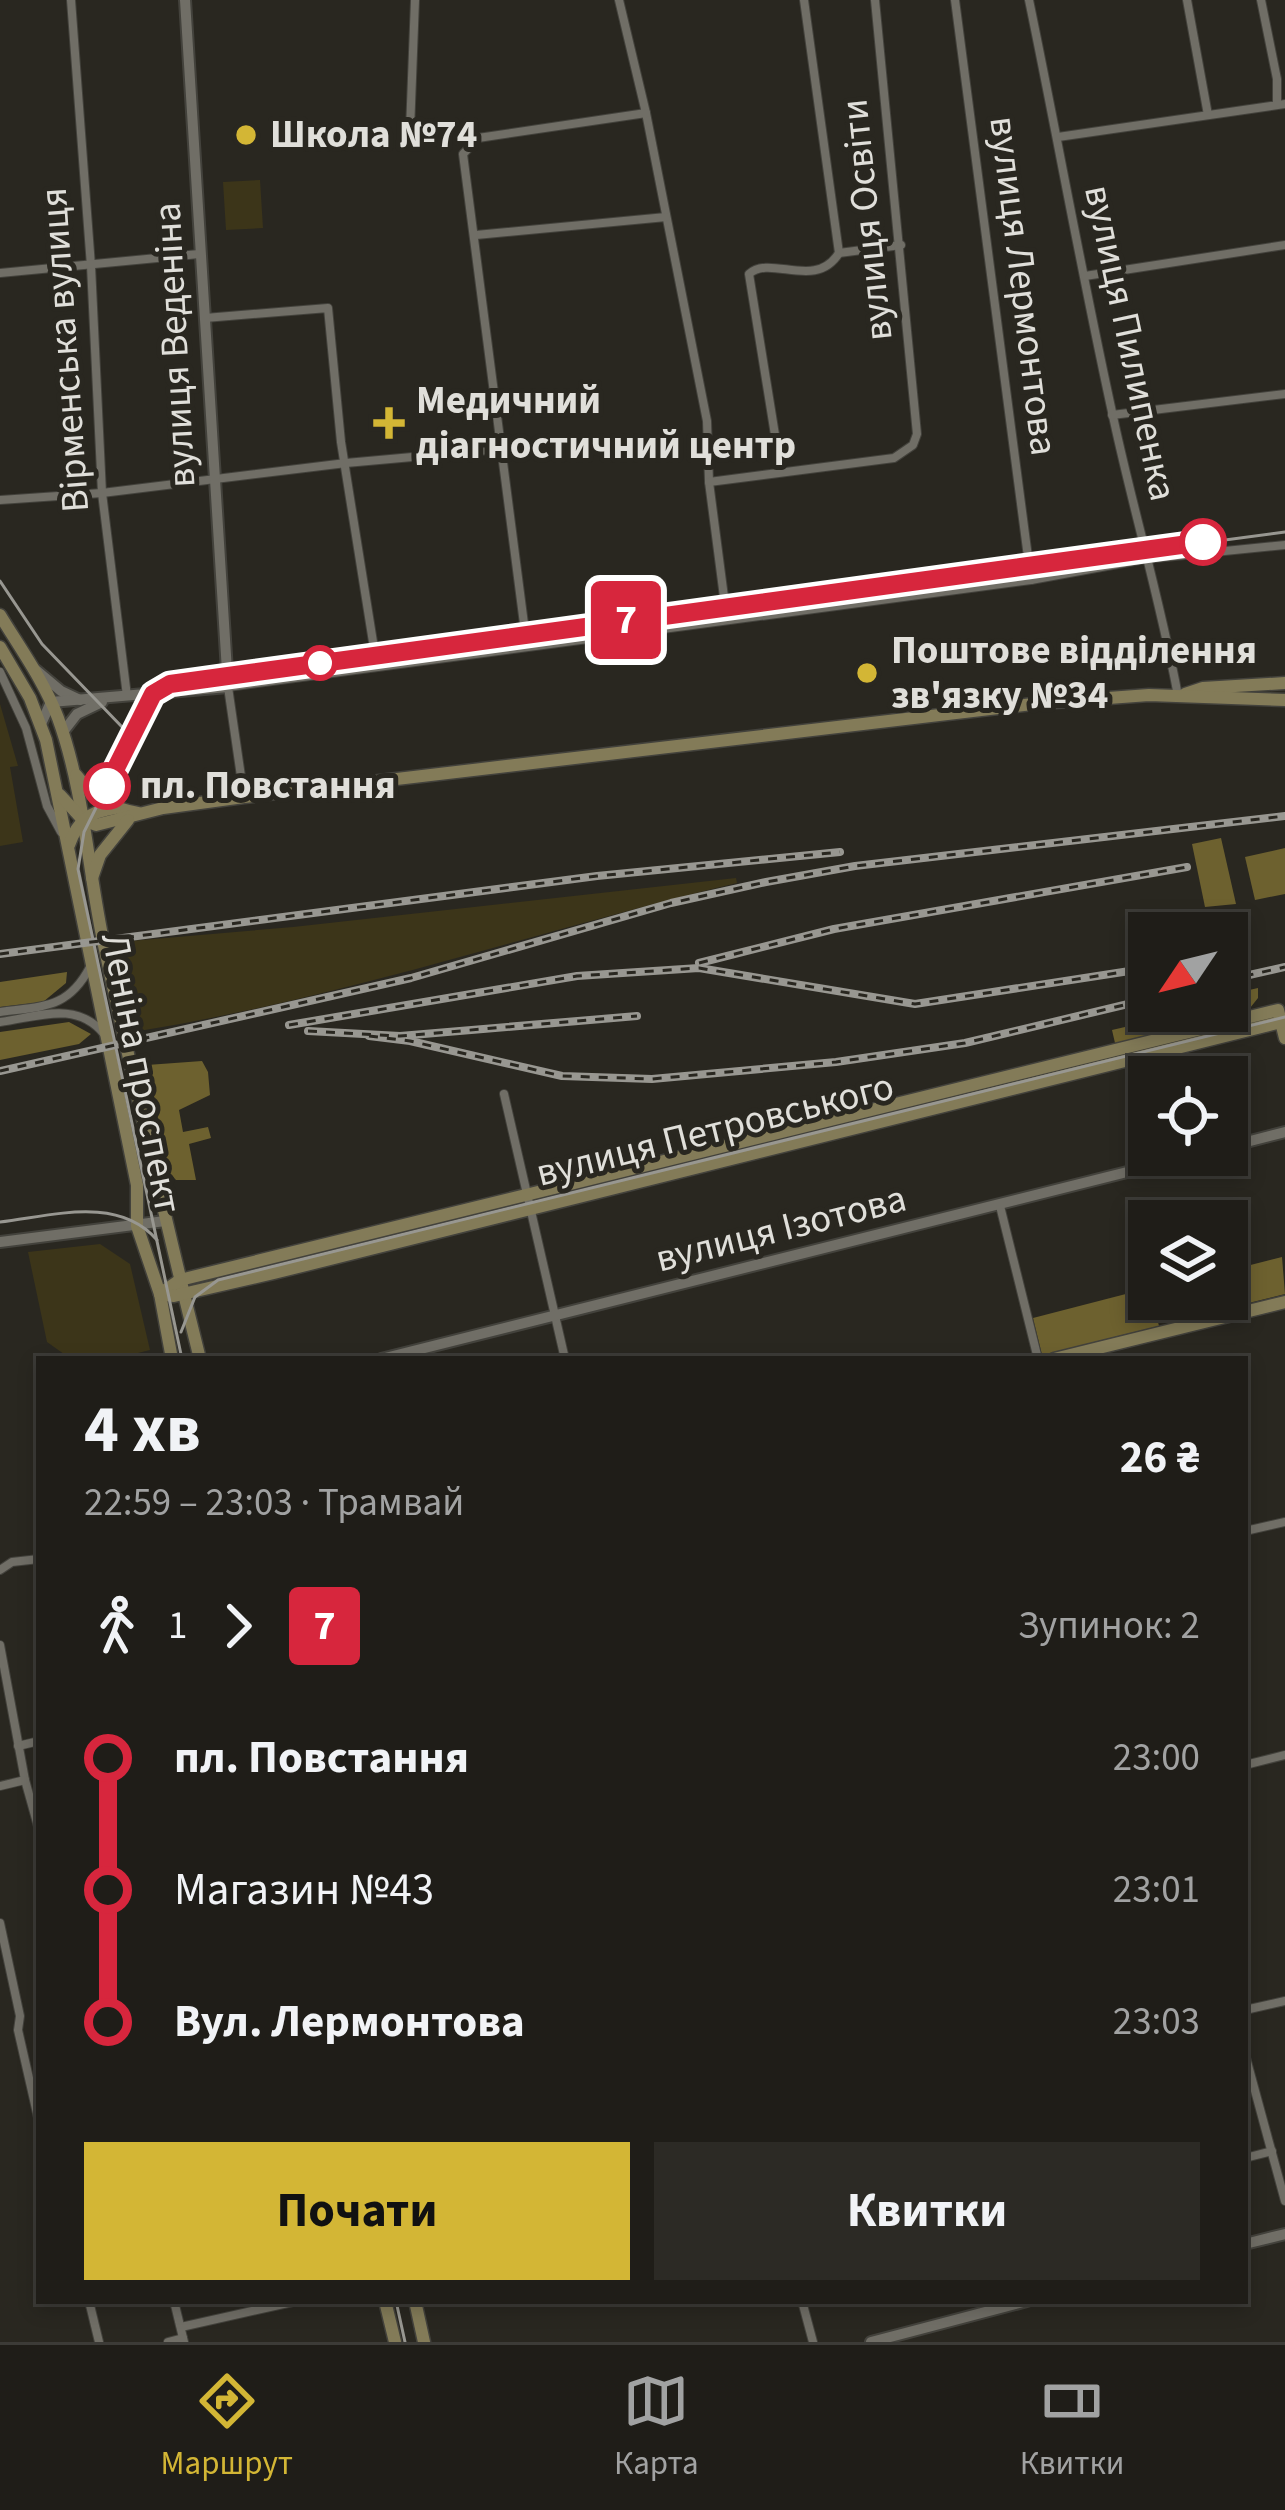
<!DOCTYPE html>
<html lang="uk">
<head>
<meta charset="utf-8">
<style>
  body { margin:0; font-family:"Source Sans 3",sans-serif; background:#2c2a25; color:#f1f3f6; height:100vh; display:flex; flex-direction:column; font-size:45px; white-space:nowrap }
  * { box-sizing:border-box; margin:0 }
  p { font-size:39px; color:#a1a2a2 }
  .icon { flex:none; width:66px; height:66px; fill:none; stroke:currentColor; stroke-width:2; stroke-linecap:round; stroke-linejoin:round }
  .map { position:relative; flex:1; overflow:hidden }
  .drawer { position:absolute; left:36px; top:1356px; width:1212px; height:948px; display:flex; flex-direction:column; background:#1f1d18; border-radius:0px; box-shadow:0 6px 18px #0003,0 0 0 3px #3c3b37 }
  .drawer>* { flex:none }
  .badge { padding:0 24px; border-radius:9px; font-size:42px; line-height:78px }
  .needle { width:78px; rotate:235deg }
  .controls { position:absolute; left:1128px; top:912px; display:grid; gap:24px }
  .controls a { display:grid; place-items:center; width:120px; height:120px; border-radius:0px; background:#1f1d18; box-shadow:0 6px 18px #0003,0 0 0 3px #3c3b37; font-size:60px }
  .map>.badge { position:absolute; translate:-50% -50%; box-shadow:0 0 0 6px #fff }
  .legs { display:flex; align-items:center; gap:18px; height:132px; padding:0 48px; font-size:39px }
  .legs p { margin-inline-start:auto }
  .overview { display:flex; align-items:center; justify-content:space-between; height:204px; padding:0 48px }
  h1 { font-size:66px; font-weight:700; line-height:90px }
  .primary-button { display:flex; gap:24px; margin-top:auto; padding:24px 48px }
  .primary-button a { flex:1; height:138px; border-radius:0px; background:#d3b635; color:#111; font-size:48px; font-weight:700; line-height:138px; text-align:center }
  .primary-button a+a { background:#2c2a25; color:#f1f3f6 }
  ul { padding:0 48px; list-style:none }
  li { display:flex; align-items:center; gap:42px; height:132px; font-size:45px }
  li i { display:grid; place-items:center; width:18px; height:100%; margin:0 15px; background:currentColor }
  li i::after { content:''; width:30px; height:30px; margin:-15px; border:9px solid; border-radius:50%; background:#1f1d18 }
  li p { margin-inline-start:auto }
  li:first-child i { background:linear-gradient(#0000 50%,currentColor 0) }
  li:last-child i { background:linear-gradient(currentColor 50%,#0000 0) }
  .tab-bar { display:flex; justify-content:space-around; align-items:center; height:168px; border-top:3px solid #3c3b37; background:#1f1d18; font-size:33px; color:#a1a2a2 }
  .tab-bar a { display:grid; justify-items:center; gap:6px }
  .tab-bar .on { color:#d3b635 }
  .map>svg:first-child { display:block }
  .green { fill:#3c3519 }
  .forest { fill:#6d612f }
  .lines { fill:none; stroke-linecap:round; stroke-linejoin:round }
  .minor-casing { stroke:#43423c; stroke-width:10 }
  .tertiary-casing { stroke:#43423c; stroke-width:14 }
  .secondary-casing { stroke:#43423c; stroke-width:15 }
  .minor { stroke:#706e66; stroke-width:8 }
  .tertiary { stroke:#706e66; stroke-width:10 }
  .secondary { stroke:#837b58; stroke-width:12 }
  .tram { stroke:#989791; stroke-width:3 }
  .rail-casing { stroke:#989791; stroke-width:8 }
  .rail { stroke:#292720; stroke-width:3; stroke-dasharray:9; stroke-linecap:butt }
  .line-1-casing { stroke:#fff; stroke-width:27 }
  .line-1 { stroke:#d7263d; stroke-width:18 }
  .poi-dot { fill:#d3b635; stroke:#292720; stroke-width:4.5 }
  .stop-1-dot { fill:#fff; stroke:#d7263d; stroke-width:6 }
  .labels { text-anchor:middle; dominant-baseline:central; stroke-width:10; stroke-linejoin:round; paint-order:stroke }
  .poi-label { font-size:39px; font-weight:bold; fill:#e0dfda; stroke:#292720; text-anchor:start }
  .street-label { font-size:39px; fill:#e0dfda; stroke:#292720 }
  .stop-label { font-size:39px; font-weight:bold; fill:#e0dfda; stroke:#292720; text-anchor:start }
</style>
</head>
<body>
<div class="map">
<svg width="1285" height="2342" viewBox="0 0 1285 2342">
  <rect width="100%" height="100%" fill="#292720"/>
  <g class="green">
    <path d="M260,180L263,228L226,230L223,182Z"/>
    <path d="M0,704L18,766L10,767L23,842L0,846Z"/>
    <path d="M736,878L737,883C537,931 343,998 139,1031L119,942L293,927Z"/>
    <path d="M100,1244L130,1264L150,1350L114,1359H71L47,1342L28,1252Z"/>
  </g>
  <g class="forest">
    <path d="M1221,838L1236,904L1205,907L1192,844Z"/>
    <path d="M1285,848V894L1255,900L1245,857Z"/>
    <path d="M67,972L66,983L43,1002L0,1007V982Z"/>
    <path d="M1258,988V998L1246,1013L1115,1043L1112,1030L1194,1011H1227V995Z"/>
    <path d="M69,1022L91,1034L79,1044L0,1060V1032Z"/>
    <path d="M202,1061L208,1072L210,1095L179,1110L183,1132L208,1127L211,1138L189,1144L196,1180H176L169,1172L147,1065Z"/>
    <path d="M1282,1257L1285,1294L1188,1318L1184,1299H1227V1271Z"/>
    <path d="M1149,1288L1159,1326L1042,1355L1033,1318Z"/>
  </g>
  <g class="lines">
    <g class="minor-casing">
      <g id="minor">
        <path d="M71,0L91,266L102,493L127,696"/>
        <path d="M619,0L646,113L707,421L709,482L727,620"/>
        <path d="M804,0L839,253L901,245"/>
        <path d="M955,0L1031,580"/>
        <path d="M1029,0C1058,140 1083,281 1114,421C1134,513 1161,603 1178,696"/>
        <path d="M1187,0L1208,115"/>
        <path d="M1261,0L1277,79V102"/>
        <path d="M410,130L415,0"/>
        <path d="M1058,137L1285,104"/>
        <path d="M476,235L666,217"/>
        <path d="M0,273L199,254"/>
        <path d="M1085,276L1285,245"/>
        <path d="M205,318L328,308L341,442L377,667"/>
        <path d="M1112,415L1285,394"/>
        <path d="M781,472L749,274C771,254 815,291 839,253"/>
        <path d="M709,482L894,458L913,445L917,434L875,0"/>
        <path d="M0,500L102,493L346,463L501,449"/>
        <path d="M527,647L463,154L478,138L646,113"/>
        <path d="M0,672L26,728L47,806L61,832"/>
        <path d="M244,797L228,687L1031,580L1145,559L1285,545"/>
        <path d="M0,1012C43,1006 68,1009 90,967"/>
        <path d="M0,1022C38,1017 76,1000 104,1034"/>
        <path d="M504,1094L565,1359"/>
        <path d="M1000,1206L1038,1359"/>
        <path d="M1245,1531L1285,1522"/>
        <path d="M0,1570L12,1562L39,1559"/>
        <path d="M0,1645L25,1780L39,1830"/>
        <path d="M18,1746L39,1741"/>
        <path d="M1245,1765L1285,1755"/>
        <path d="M0,1786L25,1780"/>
        <path d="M0,1923L20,2016L18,2030L39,2122"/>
        <path d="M1245,2010L1285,2001"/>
        <path d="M1245,2054L1285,2201"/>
        <path d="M1245,2158L1272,2151"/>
        <path d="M89,2301L99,2342"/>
        <path d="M174,2301L184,2342"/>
        <path d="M802,2301L813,2342"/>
        <path d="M181,2327L297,2301"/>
        <path d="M168,2342L183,2338"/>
      </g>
    </g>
    <g class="tertiary-casing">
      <g id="tertiary">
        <path d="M36,670L61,691L80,700"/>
        <path d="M41,724L51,702L228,687L185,0"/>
        <path d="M63,732L77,714L102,702"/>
        <path d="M1227,1147L1285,1132"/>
        <path d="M0,1242L165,1221"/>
        <path d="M381,1359L1195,1155"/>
        <path d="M1245,2244L1285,2234"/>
        <path d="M871,2342L1027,2301"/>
      </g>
    </g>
    <g class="secondary-casing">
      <g id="secondary">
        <path d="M0,615C20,648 44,681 58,718C85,792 88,874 105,950C135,1087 166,1223 200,1359"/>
        <path d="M0,647L30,698L46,740L137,1185V1226L160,1294L172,1359"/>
        <path d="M1185,694L1203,688L1285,683"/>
        <path d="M76,775C92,796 112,809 138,813"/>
        <path d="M60,795L83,820L96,825L163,808L244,797L1041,703L1149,695L1285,700"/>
        <path d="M69,845C78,820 89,812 115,808"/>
        <path d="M92,878L100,855L128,820"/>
        <path d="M160,1294L180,1280L1278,1010L1285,1038"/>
        <path d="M160,1294L174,1296L274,1273L1281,1022"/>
        <path d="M1054,1359L1285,1302"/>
        <path d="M385,2301L395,2342"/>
        <path d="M415,2301L424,2342"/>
      </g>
    </g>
    <use href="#minor" class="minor"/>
    <use href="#tertiary" class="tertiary"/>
    <use href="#secondary" class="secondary"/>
    <g class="tram">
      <path d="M0,581L42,644L124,729L127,754"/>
      <path d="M0,1222C52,1216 118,1195 157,1240"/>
      <path d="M181,1332L195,1297L218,1280L1285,1017"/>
      <path d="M182,1359L78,869L84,832L150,699L159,689L526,633L1285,532"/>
      <path d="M396,2301L405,2342"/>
    </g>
    <g class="rail-casing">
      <g id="rail">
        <path d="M0,954L597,876L840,852"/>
        <path d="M699,963L834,929L1187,867"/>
        <path d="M1227,980L1285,967"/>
        <path d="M289,1025L577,976L699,968L915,1004L1149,968"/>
        <path d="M308,1031L400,1036L637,1016"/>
        <path d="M369,1036L410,1041L562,1076L652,1079L836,1062L965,1043L1149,999"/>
        <path d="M0,1071L411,978L671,903L766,882L855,866L1285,816"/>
      </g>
    </g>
    <use href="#rail" class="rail"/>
  </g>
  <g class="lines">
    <g class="line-1-casing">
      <path id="line-1" d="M107,786L153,694L170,684L1203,542"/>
    </g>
    <use href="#line-1" class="line-1"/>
  </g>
  <g class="poi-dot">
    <circle cx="246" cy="135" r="12"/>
    <path d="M383 405h12v12h12v12h-12v12h-12v-12h-12v-12h12z"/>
    <circle cx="867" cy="673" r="12"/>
  </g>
  <g class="stop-1-dot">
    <circle cx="1203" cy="542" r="21"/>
    <circle cx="320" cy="663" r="15"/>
    <circle cx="107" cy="786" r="21"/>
  </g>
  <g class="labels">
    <g class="poi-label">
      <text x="270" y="135">Школа №74</text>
      <text x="416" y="401">Медичний<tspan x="416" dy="45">діагностичний центр</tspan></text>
      <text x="891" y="651">Поштове відділення<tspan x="891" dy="45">зв'язку №34</tspan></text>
    </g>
    <g class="street-label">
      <text transform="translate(867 220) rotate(-96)">вулиця Освіти</text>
      <text transform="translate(1023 286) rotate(83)">вулиця Лермонтова</text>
      <text transform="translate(1130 343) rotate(78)">вулиця Пилипенка</text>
      <text transform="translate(175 345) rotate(-93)">вулиця Веденіна</text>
      <text transform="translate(65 350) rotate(-94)">Вірменська вулиця</text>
      <text transform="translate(141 1073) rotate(79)">Леніна проспект</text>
      <text transform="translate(715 1130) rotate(-14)">вулиця Петровського</text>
      <text transform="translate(781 1229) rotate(-14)">вулиця Ізотова</text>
    </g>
    <g class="stop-label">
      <text x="140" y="786">пл. Повстання</text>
    </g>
  </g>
</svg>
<div class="controls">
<a><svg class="needle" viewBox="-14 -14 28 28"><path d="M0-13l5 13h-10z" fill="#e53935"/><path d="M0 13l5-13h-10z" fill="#a1a2a2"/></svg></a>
<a><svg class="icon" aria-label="locate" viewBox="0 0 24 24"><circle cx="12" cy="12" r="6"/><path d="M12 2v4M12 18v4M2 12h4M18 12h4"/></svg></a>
<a><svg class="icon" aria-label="layers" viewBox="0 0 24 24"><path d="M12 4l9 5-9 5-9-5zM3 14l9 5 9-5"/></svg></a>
</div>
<b class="badge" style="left:626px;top:620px;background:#d7263d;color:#fff">7</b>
<section class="drawer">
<div class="overview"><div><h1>4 хв</h1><p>22:59 – 23:03 · Трамвай</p></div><b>26 ₴</b></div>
<div class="legs"><svg class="icon" aria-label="walk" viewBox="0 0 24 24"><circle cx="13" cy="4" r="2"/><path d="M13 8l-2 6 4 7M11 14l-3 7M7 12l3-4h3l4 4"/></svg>1<svg class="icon" aria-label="forward" viewBox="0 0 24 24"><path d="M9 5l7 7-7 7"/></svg><b class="badge" style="background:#d7263d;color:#fff">7</b><p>Зупинок: 2</p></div>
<ul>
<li><i style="color:#d7263d"></i><b>пл. Повстання</b><p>23:00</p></li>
<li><i style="color:#d7263d"></i><span>Магазин №43</span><p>23:01</p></li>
<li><i style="color:#d7263d"></i><b>Вул. Лермонтова</b><p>23:03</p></li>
</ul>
<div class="primary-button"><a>Почати</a><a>Квитки</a></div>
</section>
</div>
<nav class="tab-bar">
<a class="on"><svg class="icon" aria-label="directions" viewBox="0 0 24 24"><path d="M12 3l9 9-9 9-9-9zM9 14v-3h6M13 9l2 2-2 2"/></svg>Маршрут</a>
<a><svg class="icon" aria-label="map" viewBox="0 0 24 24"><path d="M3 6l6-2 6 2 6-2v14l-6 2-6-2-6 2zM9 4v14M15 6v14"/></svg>Карта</a>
<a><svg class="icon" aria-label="tickets" viewBox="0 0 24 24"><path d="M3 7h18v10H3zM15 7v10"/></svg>Квитки</a>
</nav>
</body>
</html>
